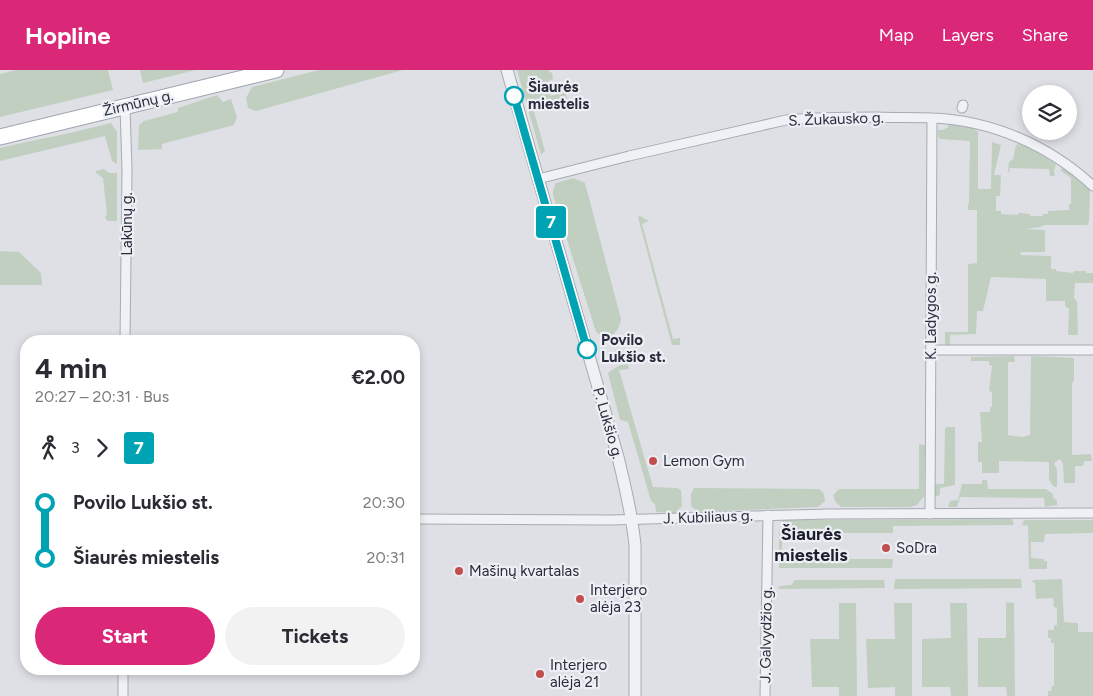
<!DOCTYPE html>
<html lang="en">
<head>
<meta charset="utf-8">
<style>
  body { margin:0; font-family:Figtree,sans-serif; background:#f2f2f3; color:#2b2b33; height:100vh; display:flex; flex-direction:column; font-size:19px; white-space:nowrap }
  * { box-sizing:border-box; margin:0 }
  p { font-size:16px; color:#7c7c81 }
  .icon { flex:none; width:28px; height:28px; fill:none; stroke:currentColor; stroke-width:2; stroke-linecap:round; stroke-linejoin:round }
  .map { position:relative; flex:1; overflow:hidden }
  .drawer { position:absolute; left:20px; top:265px; width:400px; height:340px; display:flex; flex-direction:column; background:#fff; border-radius:20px; box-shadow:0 2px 8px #0003 }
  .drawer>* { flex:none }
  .badge { padding:0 10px; border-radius:4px; font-size:18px; line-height:32px }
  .fabs { position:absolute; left:1022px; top:15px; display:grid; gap:10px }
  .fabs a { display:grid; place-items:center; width:55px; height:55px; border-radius:50%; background:#fff; box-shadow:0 2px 8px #0003; font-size:25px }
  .map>.badge { position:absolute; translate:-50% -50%; box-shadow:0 0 0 2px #fff }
  .legs { display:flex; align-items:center; gap:8px; height:55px; padding:0 15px; font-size:16px }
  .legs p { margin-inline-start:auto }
  .summary { display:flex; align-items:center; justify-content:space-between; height:85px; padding:0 15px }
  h1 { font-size:28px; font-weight:700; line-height:38px }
  .button { display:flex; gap:10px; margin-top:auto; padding:10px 15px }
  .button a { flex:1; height:58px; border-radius:30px; background:#db2777; color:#fff; font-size:20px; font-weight:700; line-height:58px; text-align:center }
  .button a+a { background:#f2f2f3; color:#2b2b33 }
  ul { padding:0 15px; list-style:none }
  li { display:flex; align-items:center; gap:18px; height:55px; font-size:19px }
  li i { display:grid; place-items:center; width:8px; height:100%; margin:0 6px; background:currentColor }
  li i::after { content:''; width:12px; height:12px; margin:-6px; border:4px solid; border-radius:50%; background:#fff }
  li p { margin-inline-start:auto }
  li:first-child i { background:linear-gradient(#0000 50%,currentColor 0) }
  li:last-child i { background:linear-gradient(currentColor 50%,#0000 0) }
  header { display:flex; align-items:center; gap:30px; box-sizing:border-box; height:70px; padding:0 25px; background:#db2777; color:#fff }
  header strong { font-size:24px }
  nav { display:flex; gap:28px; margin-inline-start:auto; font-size:18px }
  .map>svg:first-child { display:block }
  .green { fill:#c1cfc0 }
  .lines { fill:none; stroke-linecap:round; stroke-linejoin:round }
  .minor-casing { stroke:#a7aab3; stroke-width:11 }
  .tertiary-casing { stroke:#a7aab3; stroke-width:13 }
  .primary-casing { stroke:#9ea3b0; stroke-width:17 }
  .minor { stroke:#f0f1f5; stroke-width:9 }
  .tertiary { stroke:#f0f1f5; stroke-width:11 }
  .primary { stroke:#fff; stroke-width:15 }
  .line-1-casing { stroke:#fff; stroke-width:11 }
  .line-1 { stroke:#00a3b4; stroke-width:8 }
  .stop-1-dot { fill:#fff; stroke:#00a3b4; stroke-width:2.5 }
  .poi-dot { fill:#c14d4d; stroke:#edeff4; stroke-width:2 }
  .labels { text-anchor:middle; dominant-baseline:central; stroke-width:4.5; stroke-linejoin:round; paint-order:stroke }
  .stop-label { font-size:15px; font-weight:bold; fill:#282c3b; stroke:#edeff4; text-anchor:start }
  .street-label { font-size:15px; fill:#282c3b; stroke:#edeff4 }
  .poi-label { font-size:15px; fill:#282c3b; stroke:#edeff4; text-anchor:start }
  .quarter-label { font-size:18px; font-weight:bold; fill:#1b1e2c; stroke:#edeff4 }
</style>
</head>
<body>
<header>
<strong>Hopline</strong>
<nav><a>Map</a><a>Layers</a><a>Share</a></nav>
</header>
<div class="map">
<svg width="1093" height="626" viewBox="0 0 1093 626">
  <rect width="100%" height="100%" fill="#dee0e6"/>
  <g class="green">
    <path d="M16,0H108L113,20L0,47V4Z"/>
    <path d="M140,0H196L143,13Z"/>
    <path d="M319,0H403L256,41L248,38L246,28L252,17Z"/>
    <path d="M517,0H549L550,3L552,2L553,9L547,12L550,26L565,22L568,31L547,37L537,35L533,38L545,81L541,85Z"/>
    <path d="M217,25L223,32L231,29L237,47L234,55L162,74V79L138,80L139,55L144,51L178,42V38Z"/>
    <path d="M111,53L117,62V94L112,91L105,66L0,91V78C37,69 74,63 111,53Z"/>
    <path d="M949,54L974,58L978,62V119H991L992,72L1001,75L994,105H1001L1000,126H996V141H1001V144L1018,145V143L1030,144V146H1043V144H1048V141L1069,140V134H1071V108L1060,100L1061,99L1064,98L1090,120L1089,152L1087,155H1045L1040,157L1026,159L1045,160V182H1020L1021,185L1051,186V199H1056V201L1073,203L1074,201H1086V203H1093V213H1075L1074,228L1077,231L1078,265H1068L1069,239L1065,236V231H1046V209L991,207L983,241H977L976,264L950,265V275H945V262H968V194L977,193V140H968V134L969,133L970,71L940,69L938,66V60H943L948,57Z"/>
    <path d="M1018,74L1029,77L1056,94L1054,100L1055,106H1050L1049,99L1010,98L1009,102H1008L1009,92L1013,89L1016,75Z"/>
    <path d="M104,99L109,103H117V151H107L105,146L107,145L103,108L96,103V101Z"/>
    <path d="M573,108L585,113L621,249C619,263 609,272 596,262L553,125V120L556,113Z"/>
    <path d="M640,146L649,151L642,154L673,269L680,268V275H672L638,147Z"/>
    <path d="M0,181L19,182L41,203L42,215H0Z"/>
    <path d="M1014,286L1015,292H1008V365L1022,367L1030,365L1031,286L1074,288V310L1072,314V385L1091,384L1092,391H1084L1083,396H1075V413H1064L1063,394L1060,389L1054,393L1057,400V417H1054L1049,410V392L999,391V403H982V392H978V372H982L980,342H990V337H992V322L989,321L992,296L989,295V291H971V287Z"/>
    <path d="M628,294L629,299L619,300L653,417L677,418L681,420L682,436L675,443L656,442L655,434L651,431L628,352L620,350L608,303L620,295Z"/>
    <path d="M946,357H955V415L940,418V425L934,427V414H944L945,359Z"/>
    <path d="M919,374L925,375L924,426L917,435L910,437H841L835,431L833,425L839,419H919Z"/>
    <path d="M982,410H987L988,419H1046L1053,424V427L1057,431V435L1045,437L1044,428L960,427L957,437H948L950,431L958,430L962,414H982Z"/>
    <path d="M694,418L819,419L824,424L825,431L818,437L698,442L691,436V424Z"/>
    <path d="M1012,449L1014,455L893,456V463H782V489H893L892,498H779V460L783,459L782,450Z"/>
    <path d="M1024,450H1093V463L1045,464L1044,472H1031V488L1044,489V491H1047V499H1029L1028,456L1022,455Z"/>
    <path d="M895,509H1021L1022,518L894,519Z"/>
    <path d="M1062,509L1064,552L1078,553V562H1093V626H1048V621H1051L1052,616H1054V573H1051V568H1048V560H1054V555H1057V538L1054,537L1053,528L1036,529L1035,513L1032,512L1033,510Z"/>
    <path d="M794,510H884L885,518L778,519L780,516L792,515Z"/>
    <path d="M1006,532L1014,533L1015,626H1007L1006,617H978V568H1006Z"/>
    <path d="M839,533H856L857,626H839V617H812L810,569H839Z"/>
    <path d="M894,533H912V626H895V617L868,618L866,569H895Z"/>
    <path d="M950,533H967L968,626H951L950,617H922V569L951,568Z"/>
  </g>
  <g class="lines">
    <g class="minor-casing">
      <g id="minor">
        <path d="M962,38L963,35"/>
        <path d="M538,109L629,86L786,50C816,47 847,47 877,47C895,48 913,47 931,48C991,50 1049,75 1093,116"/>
        <path d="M125,271L127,100L125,36"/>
        <path d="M931,280H1093"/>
        <path d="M930,444L932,48"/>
        <path d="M414,449L612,450L828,444L1093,443"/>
        <path d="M123,626V599"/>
        <path d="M765,626L768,445"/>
      </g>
    </g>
    <g class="tertiary-casing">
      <path id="tertiary" d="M507,0L618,387C625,416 632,445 635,475V626"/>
    </g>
    <g class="primary-casing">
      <path id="primary" d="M0,67L276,0"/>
    </g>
    <use href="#minor" class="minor"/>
    <use href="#tertiary" class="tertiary"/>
    <use href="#primary" class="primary"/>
  </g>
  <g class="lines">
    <g class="line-1-casing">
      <path id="line-1" d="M514,26L587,279"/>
    </g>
    <use href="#line-1" class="line-1"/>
  </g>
  <g class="stop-1-dot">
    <circle cx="514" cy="26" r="9"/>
    <circle cx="587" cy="279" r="9"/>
  </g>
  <g class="poi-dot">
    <circle cx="653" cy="391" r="5"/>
    <circle cx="886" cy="478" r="5"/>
    <circle cx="459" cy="501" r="5"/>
    <circle cx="580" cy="529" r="5"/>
    <circle cx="540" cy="604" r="5"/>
  </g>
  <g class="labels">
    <g class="stop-label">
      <text x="528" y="17">Šiaurės<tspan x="528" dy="17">miestelis</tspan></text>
      <text x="601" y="270">Povilo<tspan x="601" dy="17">Lukšio st.</tspan></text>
    </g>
    <g class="street-label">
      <text transform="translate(138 33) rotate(-13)">Žirmūnų g.</text>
      <text transform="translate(836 49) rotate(-2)">S. Žukausko g.</text>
      <text transform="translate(127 154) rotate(-90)">Lakūnų g.</text>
      <text transform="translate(931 246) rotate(-90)">K. Ladygos g.</text>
      <text transform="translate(608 353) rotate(74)">P. Lukšio g.</text>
      <text transform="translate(708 447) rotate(-2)">J. Kubiliaus g.</text>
      <text transform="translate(766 565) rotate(-89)">J. Galvydžio g.</text>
    </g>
    <g class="poi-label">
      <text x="663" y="391">Lemon Gym</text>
      <text x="896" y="478">SoDra</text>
      <text x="469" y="501">Mašinų kvartalas</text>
      <text x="590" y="520">Interjero<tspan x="590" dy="17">alėja 23</tspan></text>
      <text x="550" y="595">Interjero<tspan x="550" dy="17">alėja 21</tspan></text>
    </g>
    <g class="quarter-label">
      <text x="811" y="464">Šiaurės<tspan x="811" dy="21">miestelis</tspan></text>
    </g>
  </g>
</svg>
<div class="fabs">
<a><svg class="icon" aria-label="layers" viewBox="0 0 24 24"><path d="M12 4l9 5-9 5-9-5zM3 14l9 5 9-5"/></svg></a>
</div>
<b class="badge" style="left:551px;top:152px;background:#00a3b4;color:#fff">7</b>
<section class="drawer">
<div class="summary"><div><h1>4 min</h1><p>20:27 – 20:31 · Bus</p></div><b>€2.00</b></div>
<div class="legs"><svg class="icon" aria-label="walk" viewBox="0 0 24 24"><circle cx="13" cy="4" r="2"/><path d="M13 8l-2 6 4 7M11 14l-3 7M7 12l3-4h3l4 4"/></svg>3<svg class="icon" aria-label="forward" viewBox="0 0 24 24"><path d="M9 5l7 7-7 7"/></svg><b class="badge" style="background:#00a3b4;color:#fff">7</b></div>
<ul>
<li><i style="color:#00a3b4"></i><b>Povilo Lukšio st.</b><p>20:30</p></li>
<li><i style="color:#00a3b4"></i><b>Šiaurės miestelis</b><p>20:31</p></li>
</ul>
<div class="button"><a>Start</a><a>Tickets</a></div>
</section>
</div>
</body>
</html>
